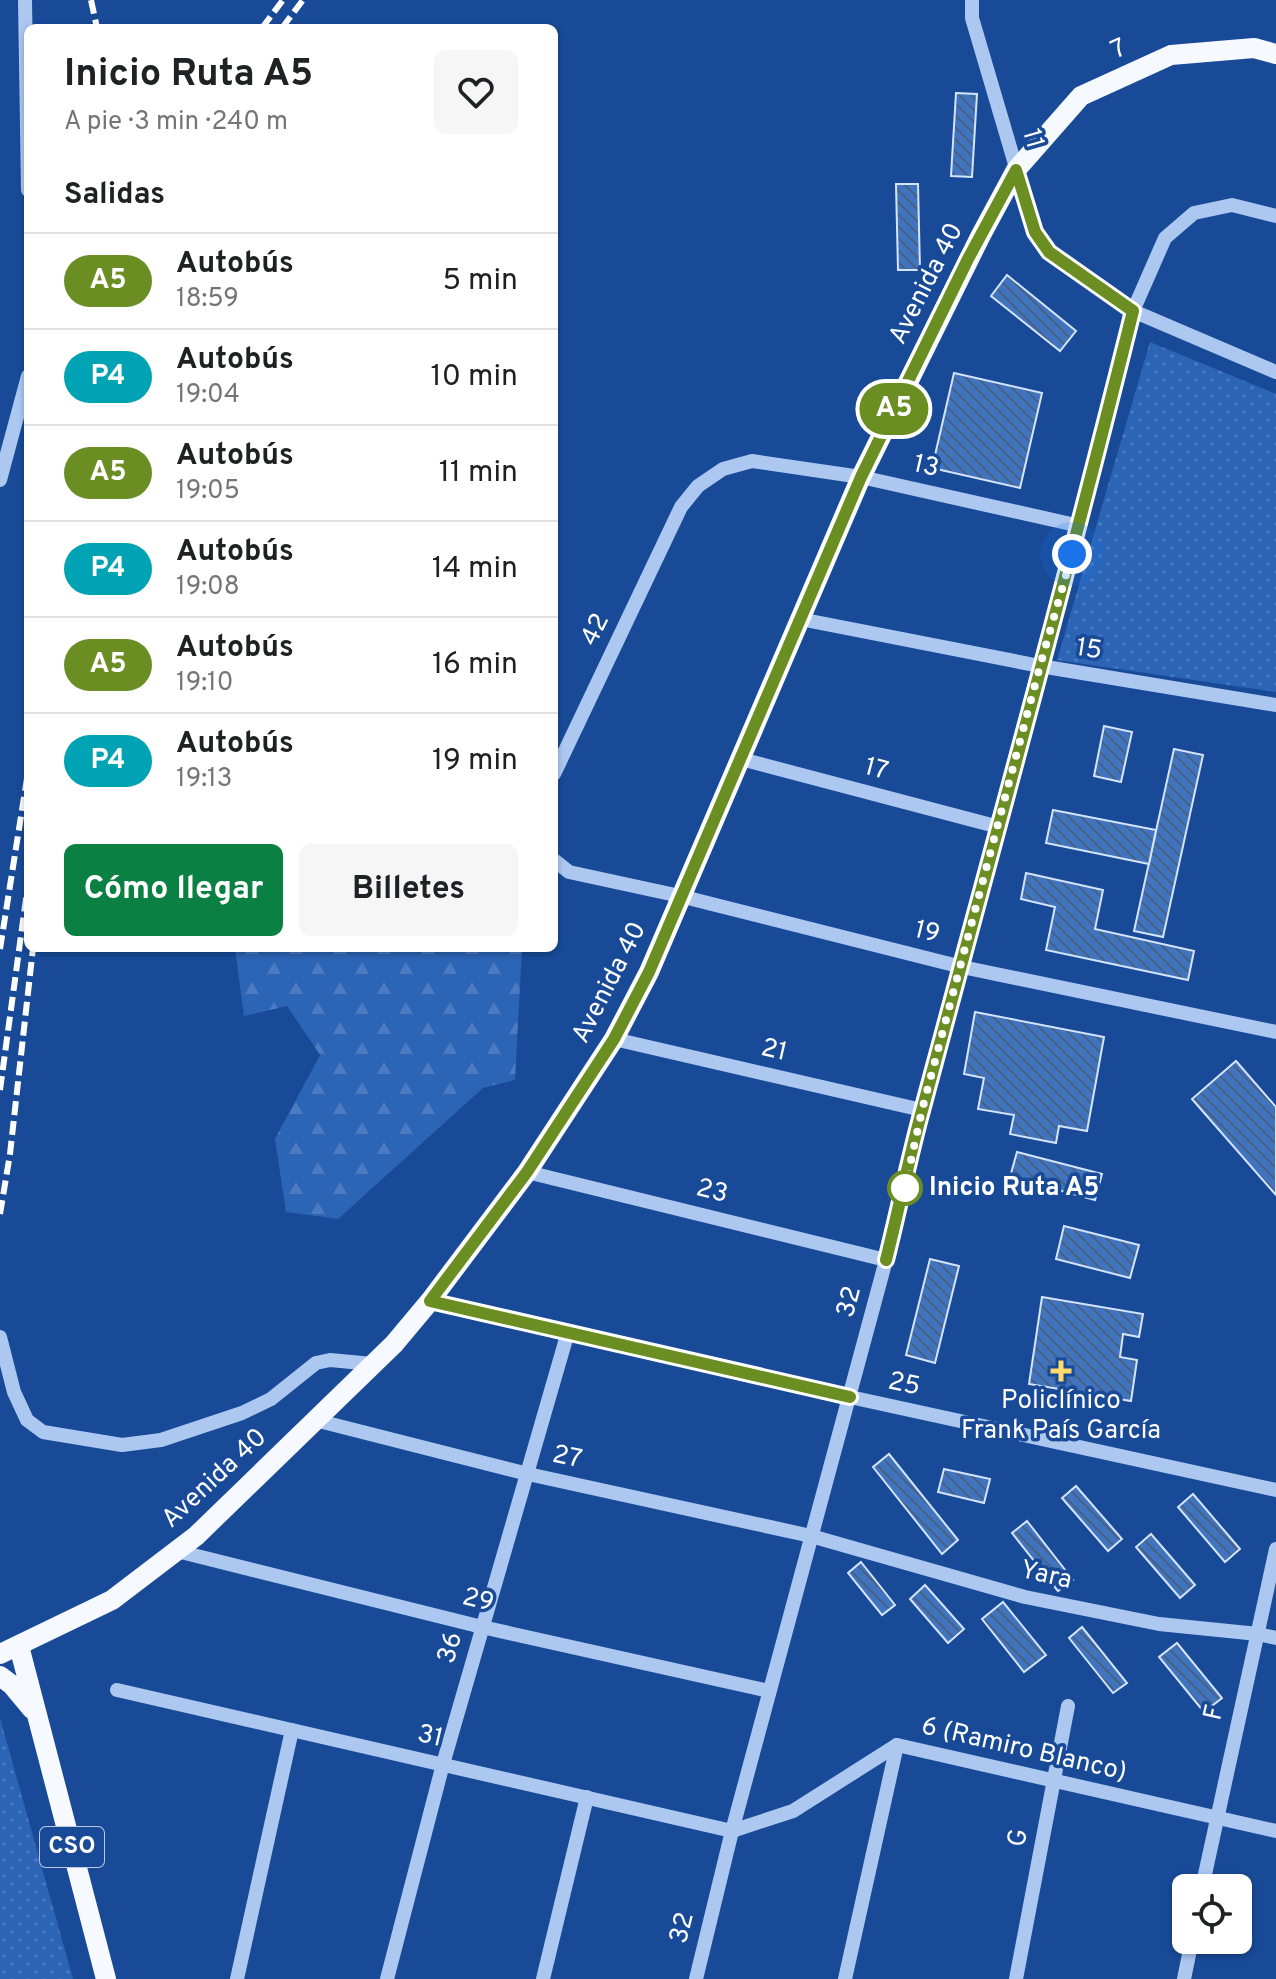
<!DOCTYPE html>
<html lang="es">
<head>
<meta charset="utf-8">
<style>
  body { margin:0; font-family:Overpass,sans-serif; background:#f6f6f6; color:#202124; height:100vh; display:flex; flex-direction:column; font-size:30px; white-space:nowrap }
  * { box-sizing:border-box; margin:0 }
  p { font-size:26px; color:#757577 }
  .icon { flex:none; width:44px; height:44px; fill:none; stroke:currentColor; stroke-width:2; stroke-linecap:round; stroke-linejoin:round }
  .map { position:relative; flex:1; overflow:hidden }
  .details { position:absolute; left:24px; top:24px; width:534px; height:928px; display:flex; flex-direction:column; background:#fff; border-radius:12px; box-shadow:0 2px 6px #0004 }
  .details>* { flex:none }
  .badge { padding:0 16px; border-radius:26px; font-size:28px; line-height:52px }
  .buttons { position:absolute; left:1172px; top:1874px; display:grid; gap:16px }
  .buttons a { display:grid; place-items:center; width:80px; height:80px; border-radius:12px; background:#fff; box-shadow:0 2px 6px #0004; font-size:40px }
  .you { position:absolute; width:40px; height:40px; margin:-20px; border:6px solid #fff; border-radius:50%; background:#1a73e8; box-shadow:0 0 0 12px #1a73e833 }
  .map>.badge { position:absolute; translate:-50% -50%; box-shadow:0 0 0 4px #fff }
  h2 { padding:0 40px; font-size:30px; line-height:72px }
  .round { display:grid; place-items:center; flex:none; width:84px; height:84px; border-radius:12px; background:#f6f6f6 }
  .headline { display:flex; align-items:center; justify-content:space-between; height:136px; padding:0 40px }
  h1 { font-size:38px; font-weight:700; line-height:60px }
  .cta { display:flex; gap:16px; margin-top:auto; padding:16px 40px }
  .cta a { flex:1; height:92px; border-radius:12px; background:#0b8043; color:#fff; font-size:32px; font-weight:700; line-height:92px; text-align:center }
  .cta a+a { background:#f6f6f6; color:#202124 }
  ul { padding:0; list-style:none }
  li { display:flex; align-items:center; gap:24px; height:96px; padding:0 40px; border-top:2px solid #e0e0e0 }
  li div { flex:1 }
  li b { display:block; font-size:30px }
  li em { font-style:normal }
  li .badge { min-width:88px; font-weight:700; text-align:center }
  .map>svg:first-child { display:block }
  .grass { fill:url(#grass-dots) }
  .forest { fill:url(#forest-firs) }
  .building { fill:url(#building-back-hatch); stroke:#d3e4fc; stroke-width:2 }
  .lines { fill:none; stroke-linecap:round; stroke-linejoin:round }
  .minor { stroke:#acc8f1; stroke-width:14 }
  .major { stroke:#f6f9ff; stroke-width:20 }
  .rail { stroke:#fff; stroke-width:6; stroke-dasharray:14 6; stroke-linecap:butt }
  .line-casing { stroke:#fff; stroke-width:18 }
  .line { stroke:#6b8e23; stroke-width:12 }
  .walk { stroke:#fff; stroke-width:8; stroke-dasharray:0 14.4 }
  .stop-dot { fill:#fff; stroke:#6b8e23; stroke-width:4 }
  .poi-dot { fill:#ffdb6c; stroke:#184a98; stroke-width:3 }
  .labels { text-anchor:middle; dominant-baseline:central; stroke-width:7; stroke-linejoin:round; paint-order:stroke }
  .shield { fill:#184a98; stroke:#bac9e0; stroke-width:2 }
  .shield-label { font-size:24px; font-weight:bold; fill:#fff }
  .street-label { font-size:26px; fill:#fff; stroke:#184a98 }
  .stop-label { font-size:26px; font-weight:bold; fill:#fff; stroke:#184a98; text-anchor:start }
  .poi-label { font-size:26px; fill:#fff; stroke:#184a98 }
</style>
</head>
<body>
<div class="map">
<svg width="1276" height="1979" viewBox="0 0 1276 1979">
  <defs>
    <pattern id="grass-dots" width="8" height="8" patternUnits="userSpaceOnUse" patternTransform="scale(2)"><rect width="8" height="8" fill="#2c64b6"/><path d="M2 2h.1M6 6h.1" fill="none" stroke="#4c7bc1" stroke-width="1.8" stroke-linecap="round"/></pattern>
    <pattern id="forest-firs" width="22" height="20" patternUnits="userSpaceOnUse" patternTransform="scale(2)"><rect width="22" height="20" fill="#2c64b6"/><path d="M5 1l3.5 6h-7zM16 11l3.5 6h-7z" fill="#4c7bc1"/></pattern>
    <pattern id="building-back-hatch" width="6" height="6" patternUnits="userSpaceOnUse" patternTransform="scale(2)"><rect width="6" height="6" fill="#4174bf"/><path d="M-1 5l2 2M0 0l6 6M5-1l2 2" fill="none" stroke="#466086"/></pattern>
  </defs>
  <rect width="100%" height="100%" fill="#184a98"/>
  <g class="grass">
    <path d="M1150,342L1276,394V692L1057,660Z"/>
    <path d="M0,1718L73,1979H0Z"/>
  </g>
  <path class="forest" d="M235,948H522L515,1080L483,1088L338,1219L286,1212L275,1139L320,1055L287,1006L244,1016Z"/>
  <g class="building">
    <path d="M956,93L977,94L972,177L951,176Z"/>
    <path d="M896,184H918L920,270H898Z"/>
    <path d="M1007,275L1076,331L1060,351L991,296Z"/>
    <path d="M954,373L1042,393L1020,488L932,468Z"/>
    <path d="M1104,726L1132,732L1121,782L1094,776Z"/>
    <path d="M1174,749L1203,755L1163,937L1134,931Z"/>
    <path d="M1053,810L1156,830L1149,864L1046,843Z"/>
    <path d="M1026,873L1103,890L1095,929L1194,951L1188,980L1046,950L1055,907L1021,899Z"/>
    <path d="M975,1012L1104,1037L1087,1131L1059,1126L1056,1143L1010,1134L1014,1115L978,1109L984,1078L964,1074Z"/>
    <path d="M1236,1061L1276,1107V1195L1192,1099Z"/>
    <path d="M1017,1152L1102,1174L1095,1200L1010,1177Z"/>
    <path d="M1064,1226L1139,1245L1130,1278L1056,1259Z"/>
    <path d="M930,1259L959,1266L935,1363L906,1355Z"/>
    <path d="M1042,1297L1143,1314L1139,1337L1123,1334L1120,1357L1137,1360L1131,1401L1029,1384Z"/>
    <path d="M889,1454L958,1540L942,1554L873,1467Z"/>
    <path d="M944,1469L990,1479L984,1503L938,1492Z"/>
    <path d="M1076,1486L1122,1539L1108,1551L1062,1498Z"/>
    <path d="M1193,1494L1240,1549L1225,1562L1178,1507Z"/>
    <path d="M1027,1521L1073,1580L1058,1591L1012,1533Z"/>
    <path d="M1151,1534L1195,1585L1180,1598L1136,1547Z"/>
    <path d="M861,1562L895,1605L882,1615L848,1573Z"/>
    <path d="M925,1585L964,1629L948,1643L910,1599Z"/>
    <path d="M1003,1602L1046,1655L1024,1672L982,1619Z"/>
    <path d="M1082,1627L1127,1683L1113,1693L1069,1638Z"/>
    <path d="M1177,1643L1222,1698L1204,1712L1159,1657Z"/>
  </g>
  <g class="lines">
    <g class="minor">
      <path d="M25,0L28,190"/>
      <path d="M972,0V18L1035,232L1049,252L1133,311L1276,372"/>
      <path d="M0,480L28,376"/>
      <path d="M800,619L1040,666L1276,705"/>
      <path d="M741,759L999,827"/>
      <path d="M554,774L681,507L698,486L723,469L752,461L861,477L1080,526"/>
      <path d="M554,860L569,872L680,896L962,967L1276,1032"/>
      <path d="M614,1039L922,1110"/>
      <path d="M527,1172L886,1260"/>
      <path d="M430,1301L850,1397L1276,1490"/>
      <path d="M0,1337L14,1392L27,1420L43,1432L122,1445L161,1440L242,1413L271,1399L316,1363L330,1360L373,1364"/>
      <path d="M315,1420L528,1474L811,1536L1025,1597L1159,1624L1258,1634L1276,1638"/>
      <path d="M177,1551L482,1627L769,1691"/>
      <path d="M117,1690L732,1831L793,1811L897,1745L1276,1831"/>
      <path d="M1202,1888L1276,1549"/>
      <path d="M237,1979L292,1730"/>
      <path d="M387,1979L443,1764L568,1332"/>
      <path d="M543,1979L587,1797"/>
      <path d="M696,1979L732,1831L886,1260L922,1110L1040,666L1080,526L1133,311L1165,238L1194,213L1232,205L1276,216"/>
      <path d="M845,1979L897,1745"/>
      <path d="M1016,1979L1068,1706"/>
      <path d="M1184,1979L1192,1940"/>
    </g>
    <g class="major">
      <path d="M19,1646L106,1979"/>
      <path d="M0,1654L112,1600L196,1536L394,1344L430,1301L527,1172L614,1039L649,972L861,477L981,235L1016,170L1081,96L1171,55L1254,48L1276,54"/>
      <path d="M0,1676L12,1685L32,1709"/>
    </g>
    <g class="rail">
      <path d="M91,0L97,28"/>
      <path d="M262,28L283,0"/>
      <path d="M282,28L303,0"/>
      <path d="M0,949L28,772"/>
      <path d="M0,1090L28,884"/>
      <path d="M0,1214L10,1154L33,948"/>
    </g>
  </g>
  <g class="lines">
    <g class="line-casing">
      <path id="line" d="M850,1397L430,1301L527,1172L614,1039L649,972L861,477L968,259L1016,170L1035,232L1049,252L1133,311C1067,577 994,842 923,1107C909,1157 899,1209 886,1260"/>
    </g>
    <use href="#line" class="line"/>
    <path class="walk" d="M905,1188L922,1110L1040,666L1072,554"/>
  </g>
  <circle class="stop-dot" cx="905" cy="1188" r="16"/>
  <path class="poi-dot" d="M1057 1359h8v8h8v8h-8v8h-8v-8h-8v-8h8z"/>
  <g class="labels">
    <rect class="shield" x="40" y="1827" width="64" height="40" rx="6"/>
    <g class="shield-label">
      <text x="72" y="1847">CSO</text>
    </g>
    <g class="street-label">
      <text transform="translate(1119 50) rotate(-24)">7</text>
      <text transform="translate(1032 139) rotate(74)">11</text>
      <text transform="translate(927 284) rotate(-63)">Avenida 40</text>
      <text transform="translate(926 467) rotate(13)">13</text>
      <text transform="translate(596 630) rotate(-64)">42</text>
      <text transform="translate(1089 650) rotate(9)">15</text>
      <text transform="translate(876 770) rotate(15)">17</text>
      <text transform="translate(927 933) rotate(14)">19</text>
      <text transform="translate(610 983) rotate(-63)">Avenida 40</text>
      <text transform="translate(774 1051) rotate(13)">21</text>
      <text transform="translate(712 1192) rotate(14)">23</text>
      <text transform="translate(850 1302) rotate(-75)">32</text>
      <text transform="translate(904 1385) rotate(12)">25</text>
      <text transform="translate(567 1458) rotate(12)">27</text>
      <text transform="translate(215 1479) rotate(-43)">Avenida 40</text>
      <text transform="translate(1046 1576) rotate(13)">Yara</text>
      <text transform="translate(478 1601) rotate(14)">29</text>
      <text transform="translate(451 1648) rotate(-74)">36</text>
      <text transform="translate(1215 1713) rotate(-77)">F</text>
      <text transform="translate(430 1737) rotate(13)">31</text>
      <text transform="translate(1024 1750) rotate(13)">6 (Ramiro Blanco)</text>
      <text transform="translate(1019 1838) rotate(-79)">G</text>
      <text transform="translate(683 1928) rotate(-76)">32</text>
    </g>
    <g class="stop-label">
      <text x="929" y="1188">Inicio Ruta A5</text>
    </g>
    <g class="poi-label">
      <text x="1061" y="1401">Policlínico<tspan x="1061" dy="30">Frank País García</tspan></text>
    </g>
  </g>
</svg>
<div class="buttons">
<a><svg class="icon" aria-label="locate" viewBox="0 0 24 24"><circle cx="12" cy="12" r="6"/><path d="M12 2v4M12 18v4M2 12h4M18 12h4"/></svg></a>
</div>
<div class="you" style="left:1072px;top:554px"></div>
<b class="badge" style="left:894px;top:409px;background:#6b8e23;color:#fff">A5</b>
<section class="details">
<div class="headline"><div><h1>Inicio Ruta A5</h1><p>A pie · 3 min · 240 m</p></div><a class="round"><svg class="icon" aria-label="heart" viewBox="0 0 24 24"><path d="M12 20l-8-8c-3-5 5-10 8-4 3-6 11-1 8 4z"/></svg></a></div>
<h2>Salidas</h2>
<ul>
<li><span class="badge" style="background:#6b8e23;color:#fff">A5</span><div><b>Autobús</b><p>18:59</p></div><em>5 min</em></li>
<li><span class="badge" style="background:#00a3b4;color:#fff">P4</span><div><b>Autobús</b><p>19:04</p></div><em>10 min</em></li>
<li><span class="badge" style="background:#6b8e23;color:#fff">A5</span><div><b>Autobús</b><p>19:05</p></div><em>11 min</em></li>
<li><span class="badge" style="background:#00a3b4;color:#fff">P4</span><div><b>Autobús</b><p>19:08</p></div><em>14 min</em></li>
<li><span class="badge" style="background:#6b8e23;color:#fff">A5</span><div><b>Autobús</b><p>19:10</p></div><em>16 min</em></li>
<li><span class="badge" style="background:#00a3b4;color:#fff">P4</span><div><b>Autobús</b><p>19:13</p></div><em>19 min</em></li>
</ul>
<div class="cta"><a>Cómo llegar</a><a>Billetes</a></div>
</section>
</div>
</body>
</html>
